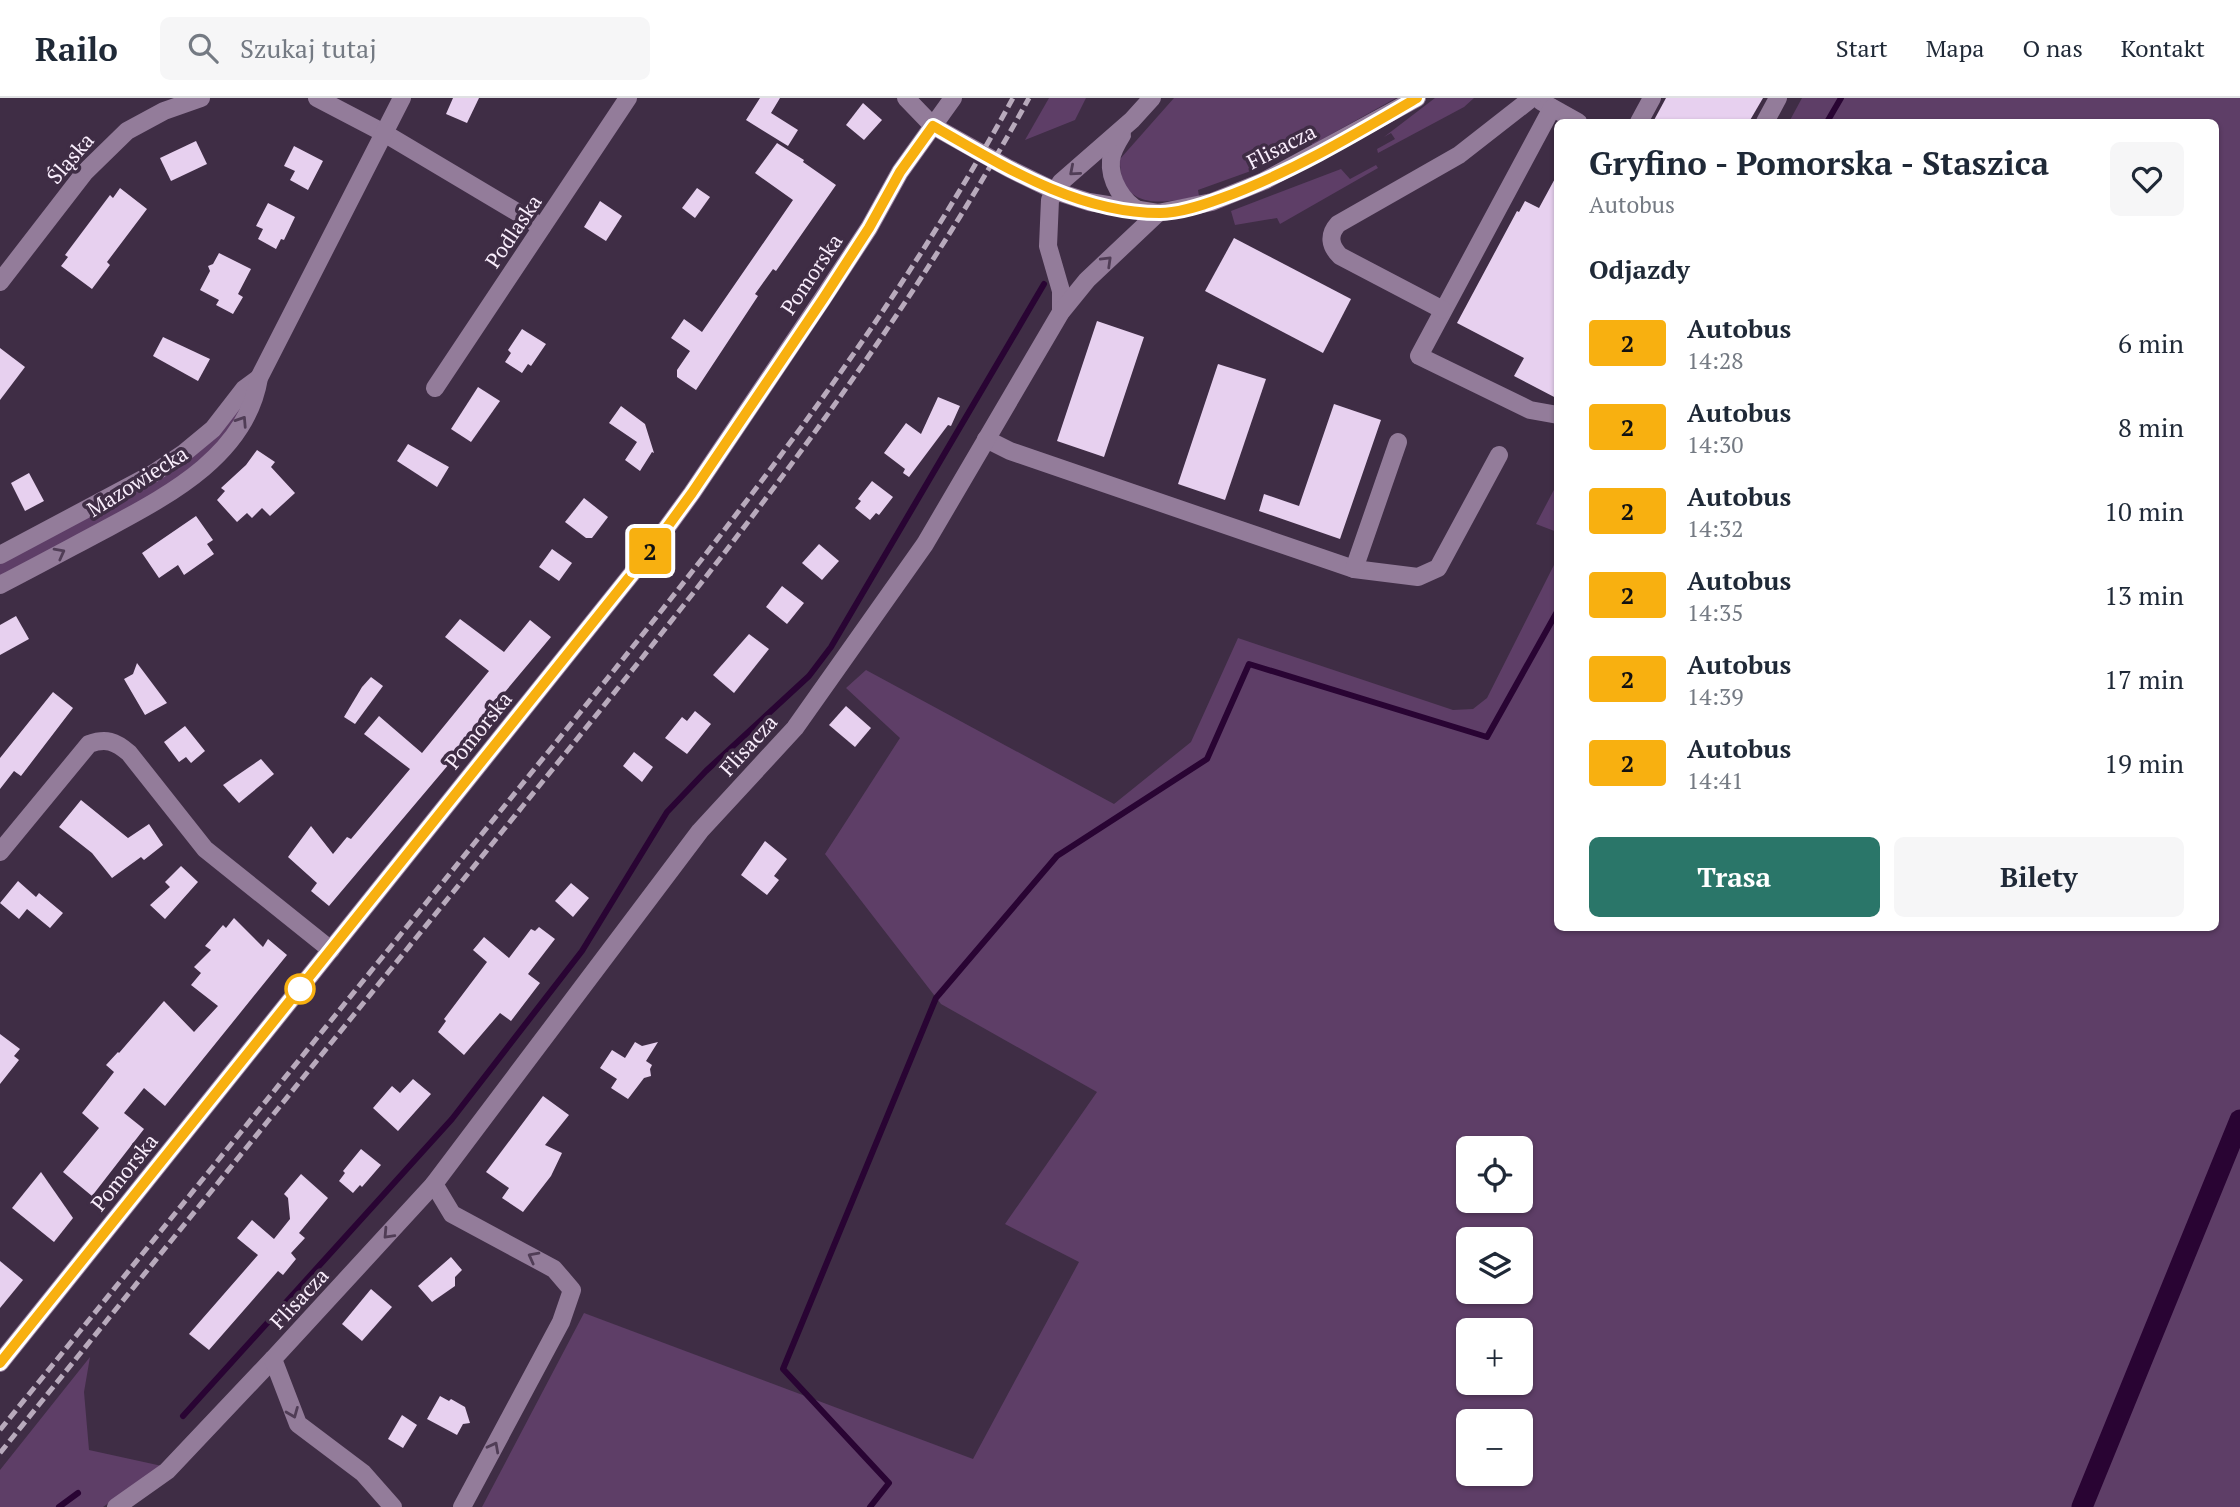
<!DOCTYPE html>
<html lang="pl">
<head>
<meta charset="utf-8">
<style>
  body { margin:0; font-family:"PT Serif",serif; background:#f6f6f7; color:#1f2937; height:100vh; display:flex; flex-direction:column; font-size:26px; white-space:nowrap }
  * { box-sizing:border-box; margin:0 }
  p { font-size:23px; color:#747a83 }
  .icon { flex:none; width:38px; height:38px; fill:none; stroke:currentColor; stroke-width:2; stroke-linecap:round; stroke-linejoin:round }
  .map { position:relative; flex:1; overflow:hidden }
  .drawer { position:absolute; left:1554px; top:21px; width:665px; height:812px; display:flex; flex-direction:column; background:#fff; border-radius:10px; box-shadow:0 2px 5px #0004 }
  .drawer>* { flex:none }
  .badge { padding:0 14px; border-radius:5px; font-size:24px; line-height:46px }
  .fabs { position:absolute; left:1456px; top:1038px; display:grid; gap:14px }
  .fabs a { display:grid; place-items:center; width:77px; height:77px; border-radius:10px; background:#fff; box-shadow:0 2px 5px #0004; font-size:35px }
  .map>.badge { position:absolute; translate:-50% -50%; box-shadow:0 0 0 4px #fff }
  h2 { padding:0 35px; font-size:26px; line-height:63px }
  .round { display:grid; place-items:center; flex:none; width:74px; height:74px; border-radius:10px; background:#f6f6f7 }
  .head { display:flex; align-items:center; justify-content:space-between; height:119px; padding:0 35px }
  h1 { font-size:33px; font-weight:700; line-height:52px }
  .action { display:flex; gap:14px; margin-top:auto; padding:14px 35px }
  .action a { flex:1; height:80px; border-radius:10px; background:#2a7669; color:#fff; font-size:28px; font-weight:700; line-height:80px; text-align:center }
  .action a+a { background:#f6f6f7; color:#1f2937 }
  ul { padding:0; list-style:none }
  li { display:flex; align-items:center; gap:21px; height:84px; padding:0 35px }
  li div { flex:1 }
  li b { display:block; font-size:26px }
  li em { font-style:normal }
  li .badge { min-width:77px; font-weight:700; text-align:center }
  header { display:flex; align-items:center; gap:42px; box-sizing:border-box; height:98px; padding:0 35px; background:#fff; border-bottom:2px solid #e0e1e3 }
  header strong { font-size:33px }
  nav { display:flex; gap:38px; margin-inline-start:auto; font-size:24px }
  .search { width:490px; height:63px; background:#f6f6f7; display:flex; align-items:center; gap:18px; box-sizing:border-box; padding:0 24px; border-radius:10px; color:#747a83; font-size:26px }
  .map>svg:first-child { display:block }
  .green { fill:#5e3e67; fill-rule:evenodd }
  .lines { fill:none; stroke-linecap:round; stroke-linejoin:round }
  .stream { stroke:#290433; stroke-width:6 }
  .canal { stroke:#290433; stroke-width:21 }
  .building { fill:#e7d0ef }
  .minor { stroke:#937c9a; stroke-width:18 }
  .rail { stroke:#b8aabc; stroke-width:5; stroke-dasharray:10 5; stroke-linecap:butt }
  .oneway { stroke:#503d56 }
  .line-casing { stroke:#fff; stroke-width:16 }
  .line { stroke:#f8b010; stroke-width:10 }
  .stop-dot { fill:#fff; stroke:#f8b010; stroke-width:3.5 }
  .labels { text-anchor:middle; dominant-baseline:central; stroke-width:7; stroke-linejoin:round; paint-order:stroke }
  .street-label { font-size:21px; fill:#f9edfc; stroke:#3f2d45 }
</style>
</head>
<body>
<header>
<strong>Railo</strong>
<div class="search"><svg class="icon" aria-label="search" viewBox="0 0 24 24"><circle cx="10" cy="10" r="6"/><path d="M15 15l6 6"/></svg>Szukaj tutaj</div>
<nav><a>Start</a><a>Mapa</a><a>O nas</a><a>Kontakt</a></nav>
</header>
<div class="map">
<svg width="2240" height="1409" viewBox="0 0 2240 1409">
  <rect width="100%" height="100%" fill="#3f2d45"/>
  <g class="green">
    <path d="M1049,0H1086L1075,22L1025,42Z"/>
    <path d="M1174,0H1396L1312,47L1311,42L1248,74L1198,92L1199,98C1163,106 1119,113 1120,61Z"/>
    <path d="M1435,0H1474L1464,9L1378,55L1377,51L1395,41L1391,35L1384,39Z"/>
    <path d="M1802,0H2240V1409H482L584,1215L973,1361L1079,1164L1005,1126L1097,994L941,906L825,756L900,640L846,590L866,572L1114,706L1191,644L1238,540L1453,612L1473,611L1487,600L1557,461L1558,830H2216V24H1789ZM1468,1050H1521V1102H1468ZM1468,1141H1521V1194H1468ZM1468,1232H1521V1284H1468ZM1468,1323H1521V1376H1468Z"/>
    <path d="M1376,67L1378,70L1280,126L1277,120L1235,127L1231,113L1341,71L1350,81Z"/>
    <path d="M240,306L245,310L208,357L162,392L0,481V464L83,420Z"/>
    <path d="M1557,386V434L1536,426Z"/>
    <path d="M90,1259L84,1294L89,1352L162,1368L103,1409H0V1372Z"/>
  </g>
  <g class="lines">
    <g class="stream">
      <path d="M1827,24L1841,0"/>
      <path d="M183,1318L452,1021L582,853L667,714L706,673L809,578L831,549L1044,186"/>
      <path d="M59,1409L78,1395"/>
      <path d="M870,1409L889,1385L783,1271L936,900L1057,758L1207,661L1249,566L1487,639L1558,512"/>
    </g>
    <path class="canal" d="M2082,1409L2240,1022"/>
  </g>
  <g class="building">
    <path d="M453,0H479L467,25L446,16Z"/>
    <path d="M760,0H780L771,15L798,32L788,48L746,22Z"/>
    <path d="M1666,0H1763L1749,24H1653Z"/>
    <path d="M863,5L882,22L864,42L846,27Z"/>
    <path d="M196,43L207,66L171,83L160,60Z"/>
    <path d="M777,45L804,62L803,64L836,87L776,173L773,171L755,196L758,198L696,292L677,279V272L690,253L671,240L684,221L702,234L793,102L755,75Z"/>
    <path d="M294,48L323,63L308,92L290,82L295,73L284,68Z"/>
    <path d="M1558,75V301L1514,278L1524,260L1457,225L1517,113L1519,114L1525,103L1539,110Z"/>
    <path d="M120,90L147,111L107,164L110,167L92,191L61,168L68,159L65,157L110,97L113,100Z"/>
    <path d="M697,90L710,99L695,120L682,110Z"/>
    <path d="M600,103L622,118L606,143L584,129Z"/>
    <path d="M268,105L295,119L284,142L281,141L276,151L258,141L263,131L256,128Z"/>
    <path d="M1234,140L1351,201L1323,255L1205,193Z"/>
    <path d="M219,155L251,171L238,196L243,199L233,216L216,207L219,202L200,192L210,173L208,168L213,166Z"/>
    <path d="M1097,223L1144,239L1104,359L1057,343Z"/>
    <path d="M522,231L546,246L531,268L528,266L522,275L505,264L511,255L508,252Z"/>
    <path d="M163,239L210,261L198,283L153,258Z"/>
    <path d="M0,250L25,269L0,302Z"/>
    <path d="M1218,266L1266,281L1225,402L1178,386Z"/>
    <path d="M478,289L500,303L471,344L451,331Z"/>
    <path d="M938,299L960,308L951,328L948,327L909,379L903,375L905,371L884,355L906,325L921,336Z"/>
    <path d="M1334,306L1381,322L1340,441L1259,413L1264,396L1299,408Z"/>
    <path d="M621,308L645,326L654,355L652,354L640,373L625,362L637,344L609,325Z"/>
    <path d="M408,346L449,369L437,389L397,363Z"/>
    <path d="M257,352L275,364L271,369L295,395L270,418L262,410L252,420L247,415L237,424L217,402L225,393L221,390L246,367Z"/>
    <path d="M29,375L44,403L25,413L11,385Z"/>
    <path d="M872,383L893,399L879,417L876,415L870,422L855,410L861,403L858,401Z"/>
    <path d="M584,400L608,419L592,440H586L565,424Z"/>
    <path d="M196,418L213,442L207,446L214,456L184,477L178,467L159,480L142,455Z"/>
    <path d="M819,446L839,463L822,482L802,465Z"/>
    <path d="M552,451L572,465L559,483L539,469Z"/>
    <path d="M782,488L804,505L787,526L766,509Z"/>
    <path d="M16,518L29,541L0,557V527Z"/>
    <path d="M460,521L504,554L530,522L551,539L468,638L471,640L329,808L311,793L317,785L288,759L311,728L333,756L347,739L351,741L410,671L364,636L379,618L422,655L489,573L445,539Z"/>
    <path d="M749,536L769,551L734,595L713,577Z"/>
    <path d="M137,565L167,605L145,617L124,581L133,576Z"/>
    <path d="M371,579L383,588L355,626L344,619L362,589Z"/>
    <path d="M53,594L73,610L21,678L14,673L0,691V660Z"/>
    <path d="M846,608L871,630L855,649L829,627Z"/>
    <path d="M695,613L711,626L687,656L665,640L682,619L687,623Z"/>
    <path d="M185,628L205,653L191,665L186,659L179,664L164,644Z"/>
    <path d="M634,654L653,669L642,684L623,668Z"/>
    <path d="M261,661L274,676L239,705L223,687Z"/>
    <path d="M81,702L128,740L149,726L163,747L144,762L141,759L112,780L92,755L59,729Z"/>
    <path d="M765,743L787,761L774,778L779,782L767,797L741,777Z"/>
    <path d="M181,768L198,784L165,821L150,807L170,789L165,784Z"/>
    <path d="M18,783L36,799L39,795L63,815L50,830L27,811L19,821L0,805Z"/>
    <path d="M571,785L589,800L573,819L555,803Z"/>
    <path d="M234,820L263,849L268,841L287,857L165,1008L144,990L124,1015L144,1031L92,1098L63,1074L99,1030L82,1015L114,974L106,967L118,954L119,955L164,903L194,934L218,908L191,887L201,875L194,869L211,852L205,848L223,827L226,830Z"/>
    <path d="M539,829L555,841L528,876L540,885L511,923L500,915L464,957L438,934L446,923L444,921L487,864L473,852L484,839L509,860L531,831L535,833Z"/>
    <path d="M0,936L20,951L14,958L19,962L0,986Z"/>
    <path d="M635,944L642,948L658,944L646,963L652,967L650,971L651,978L644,980L628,1001L611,990L617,981L600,970L612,952L625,960Z"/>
    <path d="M413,981L431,996L398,1033L373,1010L392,988L400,995Z"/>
    <path d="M543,998L569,1017L545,1047L562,1055L551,1078L523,1114L502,1100L509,1090L486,1074Z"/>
    <path d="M361,1051L381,1067L362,1089L360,1087L353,1095L339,1083L345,1075L343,1073Z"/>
    <path d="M41,1074L73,1120L54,1144L12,1110Z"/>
    <path d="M301,1076L328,1100L299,1135L305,1140L291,1155L296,1161L283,1177L278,1173L209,1252L189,1236L258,1157L237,1140L252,1122L274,1141L290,1121L288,1100L284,1096Z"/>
    <path d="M451,1159L462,1172L455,1179V1188L432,1204L418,1188Z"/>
    <path d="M0,1163L23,1182L0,1210Z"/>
    <path d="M371,1191L392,1209L362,1243L342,1226Z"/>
    <path d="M440,1298L449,1303L451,1301L465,1309L470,1325L463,1326L457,1337L427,1321Z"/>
    <path d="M402,1317L417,1327L403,1350L388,1341Z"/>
  </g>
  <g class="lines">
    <g class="minor">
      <path d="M317,0L384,35L542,129"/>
      <path d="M906,0L933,28L1008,70L1055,93L1089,104L1158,115L1212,104L1264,83L1417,0"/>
      <path d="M1542,4L1578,24"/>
      <path d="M1552,10L1419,258L1530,312L1558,317"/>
      <path d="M1639,24L1652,0"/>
      <path d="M1765,24L1778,0"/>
      <path d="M1122,37C1117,45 1112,53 1111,62C1109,82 1123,105 1140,113"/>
      <path d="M0,184L85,74L127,33L164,13L201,0"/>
      <path d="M1443,212L1340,158C1330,148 1328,137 1338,126L1459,57L1532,0"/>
      <path d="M1061,214V193L1048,148L1050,102L1061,84L1132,22L1152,0"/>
      <path d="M435,290L628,0"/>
      <path d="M986,341L1010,353L1354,471L1418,479L1438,470L1499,357"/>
      <path d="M0,457L154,375L184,355L213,331L244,291L259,280"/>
      <path d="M1354,471L1398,344"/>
      <path d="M0,487C35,469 70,450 104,432C167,398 246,358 259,280L402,0"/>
      <path d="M0,754L89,646C106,640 115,643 129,655L205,751L331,852"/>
      <path d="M434,1086L452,1116L554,1171L572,1192L561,1224L462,1409"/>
      <path d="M0,1265L646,458L692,395L823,200L869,130L900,74L953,0"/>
      <path d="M116,1409L167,1373L273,1261"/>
      <path d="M393,1409L363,1375L298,1326L273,1261L434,1086L700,733L795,630L925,446L1061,214L1087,182L1158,115"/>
    </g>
    <g class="rail">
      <path d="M0,1332C173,1118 346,904 519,690C697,470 877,249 1013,0"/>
      <path d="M0,1355C174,1139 348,924 522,709C705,483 889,256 1029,0"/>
    </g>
  </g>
  <defs><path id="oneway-chevron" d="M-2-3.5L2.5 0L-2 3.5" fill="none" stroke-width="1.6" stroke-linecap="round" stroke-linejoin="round" transform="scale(1.75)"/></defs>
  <g class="oneway">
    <use href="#oneway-chevron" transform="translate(1074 73) rotate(139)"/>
    <use href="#oneway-chevron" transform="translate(1107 163) rotate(-44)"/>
    <use href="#oneway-chevron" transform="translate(242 323) rotate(-57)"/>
    <use href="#oneway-chevron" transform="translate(60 455) rotate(-28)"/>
    <use href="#oneway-chevron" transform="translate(388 1136) rotate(133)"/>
    <use href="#oneway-chevron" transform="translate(533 1159) rotate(-152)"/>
    <use href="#oneway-chevron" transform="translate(293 1315) rotate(68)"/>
    <use href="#oneway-chevron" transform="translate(494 1349) rotate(-62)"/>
  </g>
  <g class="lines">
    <g class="line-casing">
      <path id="line" d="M0,1265L646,458L692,395L823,201L869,130L900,74L933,28C1003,68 1077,115 1160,115C1180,115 1203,107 1222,100C1290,75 1354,37 1417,0"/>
    </g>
    <use href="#line" class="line"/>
  </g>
  <circle class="stop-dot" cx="300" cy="891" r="14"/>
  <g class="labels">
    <g class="street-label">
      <text transform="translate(1281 48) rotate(-27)">Flisacza</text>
      <text transform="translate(70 60) rotate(-49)">Śląska</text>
      <text transform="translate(513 133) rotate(-56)">Podlaska</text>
      <text transform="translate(811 176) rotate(-56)">Pomorska</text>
      <text transform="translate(137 383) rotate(-32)">Mazowiecka</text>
      <text transform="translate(478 632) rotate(-51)">Pomorska</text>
      <text transform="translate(748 647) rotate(-48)">Flisacza</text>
      <text transform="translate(124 1074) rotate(-51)">Pomorska</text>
      <text transform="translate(299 1200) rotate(-47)">Flisacza</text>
    </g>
  </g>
</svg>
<div class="fabs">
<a><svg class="icon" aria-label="locate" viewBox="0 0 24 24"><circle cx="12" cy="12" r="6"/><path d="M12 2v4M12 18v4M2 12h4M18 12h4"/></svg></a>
<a><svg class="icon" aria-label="layers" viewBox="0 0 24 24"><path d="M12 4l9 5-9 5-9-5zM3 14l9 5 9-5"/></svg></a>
<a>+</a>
<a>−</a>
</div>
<b class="badge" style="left:650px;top:453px;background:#f8b010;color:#111">2</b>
<section class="drawer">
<div class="head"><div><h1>Gryfino - Pomorska - Staszica</h1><p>Autobus</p></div><a class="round"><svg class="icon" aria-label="heart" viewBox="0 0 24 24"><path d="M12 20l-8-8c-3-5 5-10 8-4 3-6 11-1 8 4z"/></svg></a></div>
<h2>Odjazdy</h2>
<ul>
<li><span class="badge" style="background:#f8b010;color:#111">2</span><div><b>Autobus</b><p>14:28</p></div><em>6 min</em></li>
<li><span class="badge" style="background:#f8b010;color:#111">2</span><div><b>Autobus</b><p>14:30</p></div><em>8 min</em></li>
<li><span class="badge" style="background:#f8b010;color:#111">2</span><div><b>Autobus</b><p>14:32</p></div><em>10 min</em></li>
<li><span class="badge" style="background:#f8b010;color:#111">2</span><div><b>Autobus</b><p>14:35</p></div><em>13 min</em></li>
<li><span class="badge" style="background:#f8b010;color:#111">2</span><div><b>Autobus</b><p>14:39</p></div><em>17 min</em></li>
<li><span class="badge" style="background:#f8b010;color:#111">2</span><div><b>Autobus</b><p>14:41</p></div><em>19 min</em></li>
</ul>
<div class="action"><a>Trasa</a><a>Bilety</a></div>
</section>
</div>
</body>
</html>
